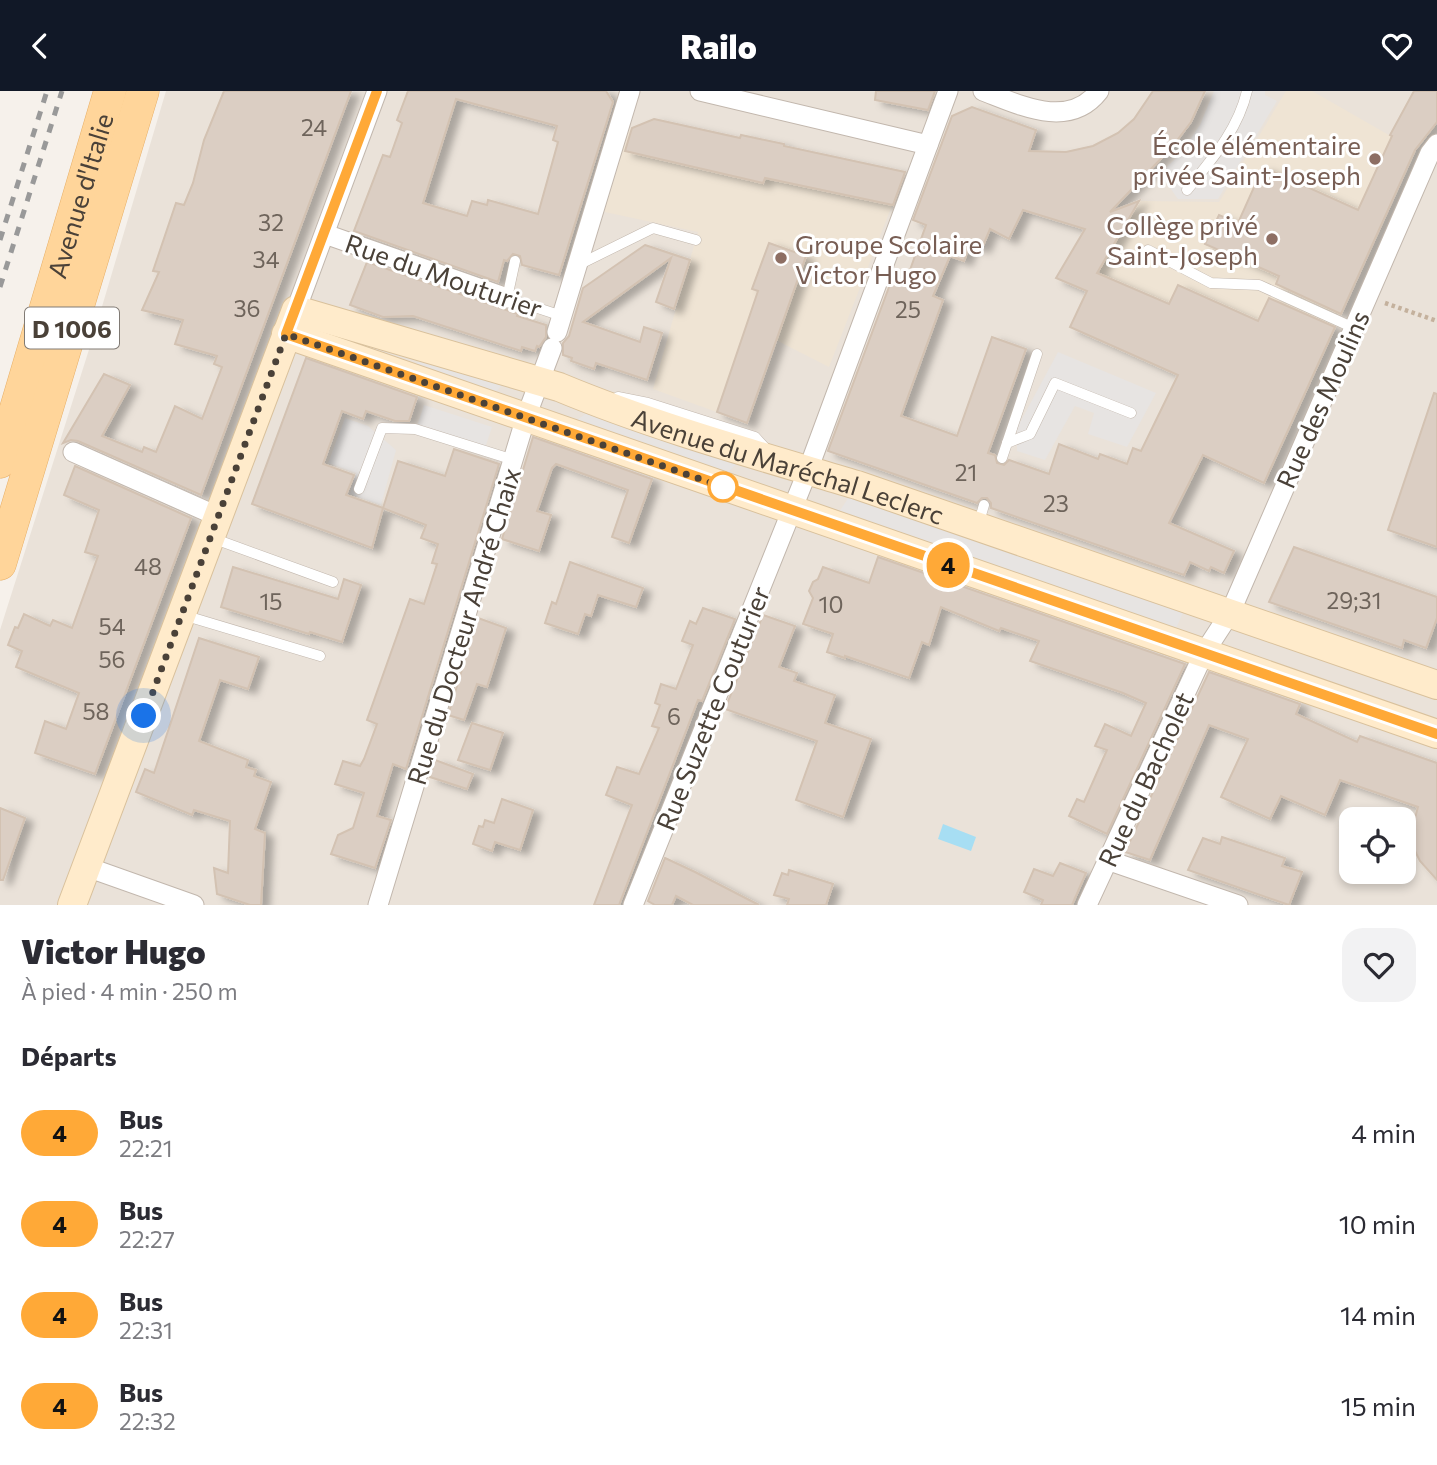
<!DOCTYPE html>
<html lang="fr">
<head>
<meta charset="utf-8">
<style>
  body { margin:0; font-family:Commissioner,sans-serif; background:#f2f2f3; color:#2b2b33; height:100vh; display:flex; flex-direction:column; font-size:26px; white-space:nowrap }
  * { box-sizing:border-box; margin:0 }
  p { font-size:23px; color:#7c7c81 }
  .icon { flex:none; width:38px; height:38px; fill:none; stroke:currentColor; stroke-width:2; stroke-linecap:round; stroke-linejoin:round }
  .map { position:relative; height:814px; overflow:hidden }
  .sheet { display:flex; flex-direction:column; background:#fff; flex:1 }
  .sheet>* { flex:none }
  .badge { padding:0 14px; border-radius:23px; font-size:24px; line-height:46px }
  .buttons { position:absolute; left:1339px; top:716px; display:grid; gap:14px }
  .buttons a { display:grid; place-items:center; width:77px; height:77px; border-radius:14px; background:#fff; box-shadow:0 4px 10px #0003; font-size:35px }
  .you { position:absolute; width:35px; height:35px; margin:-18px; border:5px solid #fff; border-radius:50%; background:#1a73e8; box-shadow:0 0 0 10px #1a73e833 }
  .map>.badge { position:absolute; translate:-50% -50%; box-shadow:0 0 0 4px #fff }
  h2 { padding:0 21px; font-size:26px; line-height:63px }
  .round { display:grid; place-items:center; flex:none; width:74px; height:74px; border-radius:21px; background:#f2f2f3 }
  .headline { display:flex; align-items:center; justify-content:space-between; height:119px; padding:0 21px }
  h1 { font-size:33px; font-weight:800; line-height:52px }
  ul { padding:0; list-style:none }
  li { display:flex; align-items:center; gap:21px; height:91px; padding:0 21px }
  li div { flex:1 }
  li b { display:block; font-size:26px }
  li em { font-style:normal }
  li .badge { min-width:77px; font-weight:700; text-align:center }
  header { display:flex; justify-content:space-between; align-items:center; height:91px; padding:0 21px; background:#111827; color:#fff; font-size:32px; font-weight:800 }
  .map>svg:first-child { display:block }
  .residential { fill:#eae2d9; fill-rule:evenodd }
  .education { fill:#efe4d4 }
  .parking { fill:#e7e4e2 }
  .water { fill:#a7def3 }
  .building { fill:#dbcec3; stroke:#d3c2b2; stroke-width:2; fill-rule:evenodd; filter:url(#shadow) }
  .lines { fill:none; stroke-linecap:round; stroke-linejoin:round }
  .lane-casing { stroke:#c2b7ad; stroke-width:11 }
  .street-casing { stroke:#c2b7ad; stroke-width:21 }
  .secondary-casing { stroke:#d9c19c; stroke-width:30 }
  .primary-casing { stroke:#e7af67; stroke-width:33 }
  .path { stroke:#c4b19d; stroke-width:4.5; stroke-dasharray:3.5 3.5; stroke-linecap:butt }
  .lane { stroke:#fff; stroke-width:10 }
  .street { stroke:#fff; stroke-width:19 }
  .secondary { stroke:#ffebcb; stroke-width:28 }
  .primary { stroke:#ffd59a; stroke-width:32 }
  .rail { stroke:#999; stroke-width:5; stroke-dasharray:9 9; stroke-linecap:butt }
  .line-casing { stroke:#fff; stroke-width:16 }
  .line { stroke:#ffa937; stroke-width:10 }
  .walk { stroke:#4a4138; stroke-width:7; stroke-dasharray:0 12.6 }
  .education-dot { fill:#8d6e63; stroke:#fff; stroke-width:2.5 }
  .stop-dot { fill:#fff; stroke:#ffa937; stroke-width:3.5 }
  .labels { text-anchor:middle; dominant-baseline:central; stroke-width:6; stroke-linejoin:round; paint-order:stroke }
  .number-label { font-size:23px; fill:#6e645b }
  .shield { fill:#fff; stroke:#807a74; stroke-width:2 }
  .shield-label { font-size:24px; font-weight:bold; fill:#4a4138 }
  .education-label { font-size:26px; fill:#785e54; stroke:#fff; text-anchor:end }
  .street-label { font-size:26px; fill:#4a4138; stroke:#fff }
</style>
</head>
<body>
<header><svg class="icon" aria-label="back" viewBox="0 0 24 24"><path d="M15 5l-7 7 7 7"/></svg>Railo<svg class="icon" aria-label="heart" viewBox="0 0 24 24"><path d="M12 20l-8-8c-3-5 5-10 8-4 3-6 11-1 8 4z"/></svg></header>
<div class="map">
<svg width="1437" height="814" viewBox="0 0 1437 814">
  <defs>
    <filter id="shadow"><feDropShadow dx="8" dy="4.5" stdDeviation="3.5" flood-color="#0004"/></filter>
  </defs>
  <rect width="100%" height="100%" fill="#f6f1eb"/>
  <path class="residential" d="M166,0H1437V814H0V539L93,246ZM1351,728H1404V780H1351Z"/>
  <g class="education">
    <path d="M1286,0H1312L1415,59L1290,336L1238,313L1215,296L1176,283L1070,236L1086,200L1056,187L1091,128L1139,110L1219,111Z"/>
    <path d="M654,28L905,81L829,276L776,249L747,332L653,298L698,141L600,120L624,40Z"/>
  </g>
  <g class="parking">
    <path d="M1214,0H1265V4L1277,10L1218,108H1178L1160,83L1181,62L1200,34Z"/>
    <path d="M1058,261L1156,302L1127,356L1088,343L1094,322L1075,315L1045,369L1017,360V337Z"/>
    <path d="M427,263L508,288L495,302L413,275Z"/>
    <path d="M600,313L749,361L716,393L562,339Z"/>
    <path d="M424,314L492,336L483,363L415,341Z"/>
    <path d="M345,327L368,335L396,359L381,414L350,403L356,382L328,372Z"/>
    <path d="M857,394L1189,508L1170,551L831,433Z"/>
  </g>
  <path class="water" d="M943,733L976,746L971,760L938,748Z"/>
  <g class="building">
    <path d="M224,0H351L201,404L78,350L71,349L63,352L104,283L130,294L102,345L142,361L144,356L156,361L175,315L202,328L222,276L214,273L217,265L175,253L183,229L142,219L159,181L153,180L176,112L184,114L193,92L204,49Z"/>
    <path d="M408,0H606L613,11L559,184L522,174L520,165L513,163L507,170L504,169L498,191L354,140L383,64L390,66L402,32L397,29ZM456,8L557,35L553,49L558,51L538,123L488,109L487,114L472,110L467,125L423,112Z"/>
    <path d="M876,0H935L928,19L875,9Z"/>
    <path d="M1153,0H1205L1191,31L1172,56L1110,121L1139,110L1097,182L1169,213L1178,194L1258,230L1269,207L1335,236L1264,392L1203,364L1169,432L1234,460L1224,482L1211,476L1209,480L1190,471L1184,484L991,417V412L987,407H982L977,412L828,360L892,188L905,193L926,134L913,129L952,25L972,16L1036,39L1029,60L1066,61L1093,55L1118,42L1134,28ZM1023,119L1085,138L1056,187L1087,200L1070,236L1178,284L1141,360L1133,357L1127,373L1100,363L1098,368L1059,353L1049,383L1009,369L1004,374L997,372L995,364L988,362L1026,258L992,246L957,345L901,325L943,209L933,205L950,165L964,170L970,153L982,157L990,138L1009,148Z"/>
    <path d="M1414,0H1437V31L1415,59L1341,223L1276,193L1279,185L1205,153L1219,124L1238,132L1263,76L1358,119L1392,45L1390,44Z"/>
    <path d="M654,28L740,47L741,44L784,53V55L905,81L893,114L765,87L763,92L625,60L632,37Z"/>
    <path d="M769,152L806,165L747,332L717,321L758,200L752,198Z"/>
    <path d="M645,154L690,169L674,218L656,211L671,167L583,231L640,251L644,236L662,242L647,289L596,272L594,278L571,270L572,267L563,264V252L569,245L583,197Z"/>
    <path d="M367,171L518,223L517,225L546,234V246L539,256L537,255L535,260L522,256L521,260L413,225L383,226L350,214Z"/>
    <path d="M306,267L417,306L409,330H395L366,320L363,328L342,320L323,373L354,384L346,404L383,417L398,370L445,385L454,358L499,373L406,678L393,673L377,725L391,729L375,777L331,763L338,744L353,737L364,702L335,693L343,670L360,675L364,668L377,633L367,629L410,508L424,513L437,473L432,472L438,453L421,447L426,434L383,417L372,457L252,413Z"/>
    <path d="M1434,302L1437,303V456L1388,439Z"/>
    <path d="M533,346L652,388L629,452L612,446L628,399L556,373L552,377L537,420L551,424L539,460L502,448Z"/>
    <path d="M75,375L191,427L95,683L35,662L45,630L66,638L79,602L16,576L22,560L8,554L15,536L18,537L24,523L50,535L53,529L72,537L98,465L85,461L99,419L64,404Z"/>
    <path d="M1294,456L1437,506V527L1426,557L1404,549L1402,557L1269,511Z"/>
    <path d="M878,466L1185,573L1107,743L1069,725L1077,708L1084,711L1107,659L1095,655L1105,633L1131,645L1146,612L1123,602L1030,570L1039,550L1001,537L999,540L941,516L929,554L922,551L909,587L845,565V567L827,561L833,543L803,533L813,507L809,500L813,491L818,488L823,476L869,492Z"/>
    <path d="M570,471L643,497L636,516L598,504L591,525L585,523L578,543L545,532L552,511L556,513Z"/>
    <path d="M233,476L338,508L344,488L361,494L342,551L310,541L309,543L221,516Z"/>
    <path d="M703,517L735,528L702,610L698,609L619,814H594L632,714L606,704L617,676L639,683L659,637L652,635L660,614L655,612L661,593L676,598L693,554L682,550L690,530L696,533Z"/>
    <path d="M763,524L795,535L779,576L797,582L794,590L835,604L825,632L871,648L843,726L796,709L817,650L725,618Z"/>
    <path d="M478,527L506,537L487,596L477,593L464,629L448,624Z"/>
    <path d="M199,547L259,566L248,598L220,589L199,650L248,669L246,676L256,679L254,685L271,691L255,738L265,742L261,814H250L217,803L214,777L228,782L230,730L194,719L192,724L136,701L145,678L154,682Z"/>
    <path d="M1209,581L1300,613L1296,623L1357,651L1360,645L1437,672V789L1420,770L1412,754V738L1418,716L1340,689L1325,724L1281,705L1270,728L1221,706L1248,648L1209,634L1150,769L1125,761Z"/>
    <path d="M472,632L503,642L490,679L458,669Z"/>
    <path d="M435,669L473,683L467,698L430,686Z"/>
    <path d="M502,708L533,719L520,759L495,751L492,760L473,753L479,735L483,736L485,729L494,732Z"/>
    <path d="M0,717L25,727L3,789H0Z"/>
    <path d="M1222,746L1285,767L1282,775L1302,781L1289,814L1188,779L1203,747L1220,753Z"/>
    <path d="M665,767L695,781L759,814H693L676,805L672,814H655L648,810Z"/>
    <path d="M1060,772L1086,782L1072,814H1041L1043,809L1024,801L1034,778L1053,785Z"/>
    <path d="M789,779L833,793L826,814H787L789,808L774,804L782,782L788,784Z"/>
  </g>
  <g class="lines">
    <g class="lane-casing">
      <g id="lane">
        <path d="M1187,99C1212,68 1238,39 1247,0"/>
        <path d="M1148,159L1211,192L1259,194L1354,237"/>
        <path d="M515,170L507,207L562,225"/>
        <path d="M578,174L653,137L696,149"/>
        <path d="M618,306L648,312L755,346L767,359"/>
        <path d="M1007,352L1030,343L1055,292L1131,322"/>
        <path d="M1002,367L1037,263"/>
        <path d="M359,398L382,337L415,338L514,369"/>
        <path d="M978,434L984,414"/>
        <path d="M212,447L333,491"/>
        <path d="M183,524L320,565"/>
      </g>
    </g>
    <g class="street-casing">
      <g id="street">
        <path d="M700,0L928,54"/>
        <path d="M983,0C1020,14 1069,39 1099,0"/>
        <path d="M325,143L507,207"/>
        <path d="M296,219L377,0"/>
        <path d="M557,241L630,0"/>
        <path d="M73,361L217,425"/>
        <path d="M1107,769L1238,814"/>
        <path d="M87,776L194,814"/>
        <path d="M378,814L526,326L552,257"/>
        <path d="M633,814L808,379L948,0"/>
        <path d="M1087,814L1204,562L1230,522L1430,62L1437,53"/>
      </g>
    </g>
    <g class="secondary-casing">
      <g id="secondary">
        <path d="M286,243L1437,643"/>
        <path id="s1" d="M72,814L296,219L559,296C655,336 757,364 857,394L1437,594"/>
      </g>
    </g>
    <g class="primary-casing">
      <g id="primary">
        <path id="s2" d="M0,371L110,0"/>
        <path d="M0,473L143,0"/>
      </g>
    </g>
    <path class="path" d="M1385,212L1437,230"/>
    <use href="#lane" class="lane"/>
    <use href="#street" class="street"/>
    <use href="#secondary" class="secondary"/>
    <use href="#primary" class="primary"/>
    <g class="rail">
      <path d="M0,149L47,0"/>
      <path d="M0,196L62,0"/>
    </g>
  </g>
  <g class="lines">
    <g class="line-casing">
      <path id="line" d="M377,0L286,243L1437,643"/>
    </g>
    <use href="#line" class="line"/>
    <path class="walk" d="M144,625L286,243L723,396"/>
  </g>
  <g class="education-dot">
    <circle cx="1375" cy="68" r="7"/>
    <circle cx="1272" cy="148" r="7"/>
    <circle cx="781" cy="167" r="7"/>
  </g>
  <circle class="stop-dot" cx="723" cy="396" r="14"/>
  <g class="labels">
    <g class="number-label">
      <text x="314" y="36">24</text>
      <text x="271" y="131">32</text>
      <text x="266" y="168">34</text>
      <text x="247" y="217">36</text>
      <text x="908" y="218">25</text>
      <text x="966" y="381">21</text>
      <text x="1056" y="412">23</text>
      <text x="148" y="475">48</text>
      <text x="1354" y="509">29;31</text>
      <text x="271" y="510">15</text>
      <text x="831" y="513">10</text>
      <text x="112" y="535">54</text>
      <text x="112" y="568">56</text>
      <text x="96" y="620">58</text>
      <text x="674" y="625">6</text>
    </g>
    <rect class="shield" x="25" y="216.5" width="94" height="41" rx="5"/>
    <g class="shield-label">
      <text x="72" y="237">D 1006</text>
    </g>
    <g class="education-label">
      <text x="1361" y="53">École élémentaire<tspan x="1361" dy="30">privée Saint-Joseph</tspan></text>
      <text x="1258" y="133">Collège privé<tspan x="1258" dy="30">Saint-Joseph</tspan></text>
      <text x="795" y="152" text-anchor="start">Groupe Scolaire<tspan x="795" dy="30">Victor Hugo</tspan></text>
    </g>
    <g class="street-label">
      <text stroke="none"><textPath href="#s2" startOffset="278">Avenue d'Italie</textPath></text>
      <text transform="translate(444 184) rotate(19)">Rue du Mouturier</text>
      <text transform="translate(1322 308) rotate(-66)">Rue des Moulins</text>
      <text stroke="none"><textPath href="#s1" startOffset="1152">Avenue du Maréchal Leclerc</textPath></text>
      <text transform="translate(463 535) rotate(-73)">Rue du Docteur André Chaix</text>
      <text transform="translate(712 617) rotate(-68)">Rue Suzette Couturier</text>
      <text transform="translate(1145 688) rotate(-65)">Rue du Bacholet</text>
    </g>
  </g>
</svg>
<div class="buttons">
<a><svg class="icon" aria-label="locate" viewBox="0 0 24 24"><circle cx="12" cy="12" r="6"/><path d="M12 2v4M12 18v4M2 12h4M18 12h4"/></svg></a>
</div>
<div class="you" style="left:144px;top:625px"></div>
<b class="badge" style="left:948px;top:474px;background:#ffa937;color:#111">4</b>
</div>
<section class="sheet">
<div class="headline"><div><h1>Victor Hugo</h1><p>À pied · 4 min · 250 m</p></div><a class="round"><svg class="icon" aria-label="heart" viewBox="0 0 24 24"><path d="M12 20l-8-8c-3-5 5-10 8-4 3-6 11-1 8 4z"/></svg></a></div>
<h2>Départs</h2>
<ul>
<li><span class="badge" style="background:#ffa937;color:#111">4</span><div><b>Bus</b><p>22:21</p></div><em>4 min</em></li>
<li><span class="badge" style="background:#ffa937;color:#111">4</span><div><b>Bus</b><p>22:27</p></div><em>10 min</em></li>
<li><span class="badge" style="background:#ffa937;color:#111">4</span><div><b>Bus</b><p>22:31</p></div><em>14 min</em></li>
<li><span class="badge" style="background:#ffa937;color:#111">4</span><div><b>Bus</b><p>22:32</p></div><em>15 min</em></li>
</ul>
</section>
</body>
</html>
